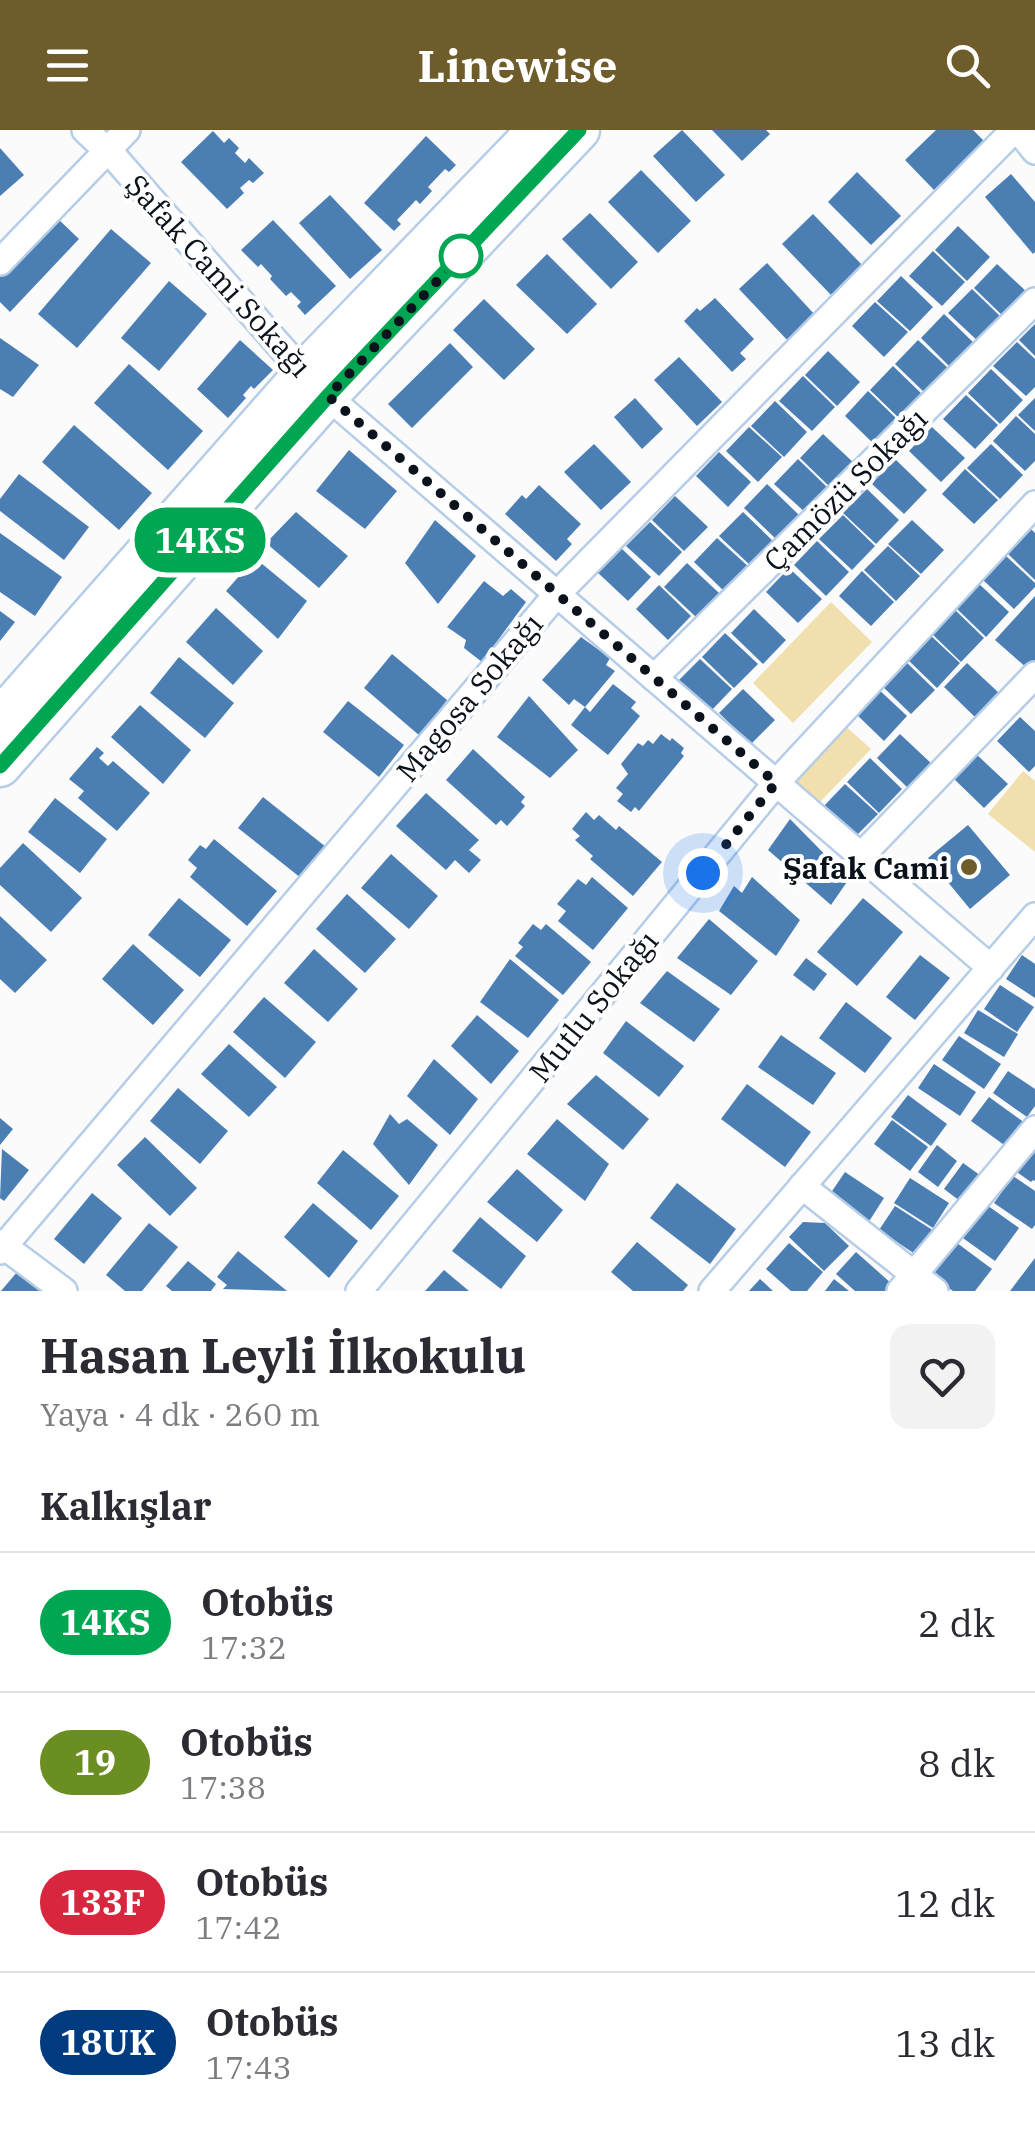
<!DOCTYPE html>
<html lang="tr">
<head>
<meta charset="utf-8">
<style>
  body { margin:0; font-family:"IBM Plex Serif",serif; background:#f2f2f3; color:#2b2b33; height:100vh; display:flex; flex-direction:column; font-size:38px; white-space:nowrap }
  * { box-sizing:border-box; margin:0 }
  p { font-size:32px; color:#7c7c81 }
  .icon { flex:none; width:55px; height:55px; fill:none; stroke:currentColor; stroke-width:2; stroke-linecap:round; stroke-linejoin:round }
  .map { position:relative; height:1161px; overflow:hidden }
  .sheet { display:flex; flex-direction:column; background:#fff; flex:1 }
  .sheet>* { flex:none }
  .badge { padding:0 20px; border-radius:32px; font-size:35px; line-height:65px }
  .you { position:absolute; width:50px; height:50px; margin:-25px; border:8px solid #fff; border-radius:50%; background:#1a73e8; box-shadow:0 0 0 15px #1a73e833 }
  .map>.badge { position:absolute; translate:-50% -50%; box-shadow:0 0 0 5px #fff }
  h2 { padding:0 40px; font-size:38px; line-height:90px }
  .round { display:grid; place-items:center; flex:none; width:105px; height:105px; border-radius:20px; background:#f2f2f3 }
  .summary { display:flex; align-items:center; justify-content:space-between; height:170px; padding:0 40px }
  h1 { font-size:48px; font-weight:800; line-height:75px }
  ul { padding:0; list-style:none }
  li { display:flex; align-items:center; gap:30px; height:140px; padding:0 40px; border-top:2px solid #e1e1e2 }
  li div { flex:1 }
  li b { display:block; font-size:38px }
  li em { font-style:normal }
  li .badge { min-width:110px; font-weight:700; text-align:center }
  header { display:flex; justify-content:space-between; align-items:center; height:130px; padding:0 40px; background:#6e5c2a; color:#fff; font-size:45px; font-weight:800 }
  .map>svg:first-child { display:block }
  .green { fill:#f1dfae }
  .building { fill:#4b7fb4 }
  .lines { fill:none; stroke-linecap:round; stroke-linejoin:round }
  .minor-casing { stroke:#b6cde7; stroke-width:30 }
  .primary-casing { stroke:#b6cde7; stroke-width:45 }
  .minor { stroke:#fff; stroke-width:25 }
  .primary { stroke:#fff; stroke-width:40 }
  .line-casing { stroke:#fff; stroke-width:22 }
  .line { stroke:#00a651; stroke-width:15 }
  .walk { stroke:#0a121b; stroke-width:10; stroke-dasharray:0 18 }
  .stop-dot { fill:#fff; stroke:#00a651; stroke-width:5 }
  .poi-dot { fill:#6e5c2a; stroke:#fff; stroke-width:4 }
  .labels { text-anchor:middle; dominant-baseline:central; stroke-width:8; stroke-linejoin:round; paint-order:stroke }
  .street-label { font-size:30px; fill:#0a121b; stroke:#fff }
  .poi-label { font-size:30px; font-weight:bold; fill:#0a121b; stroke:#fff; text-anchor:end }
</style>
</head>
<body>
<header><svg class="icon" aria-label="menu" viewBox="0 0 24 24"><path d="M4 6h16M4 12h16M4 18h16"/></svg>Linewise<svg class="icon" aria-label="search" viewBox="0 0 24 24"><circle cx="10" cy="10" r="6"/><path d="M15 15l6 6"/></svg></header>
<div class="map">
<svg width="1035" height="1161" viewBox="0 0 1035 1161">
  <rect width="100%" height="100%" fill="#fbfbfb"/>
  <g class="green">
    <path d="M831,472L872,512L793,593L753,553Z"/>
    <path d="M842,593L871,619L816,676L789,651Z"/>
    <path d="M1023,641L1035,651V722L988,684Z"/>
  </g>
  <g class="building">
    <path d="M682,0L725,45L696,72L653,26Z"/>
    <path d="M712,0H766L770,4L742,31Z"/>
    <path d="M936,0H973L985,12L934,60L905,30Z"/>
    <path d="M213,1L224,13L229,8L239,18L235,23L245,33L249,28L264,43L253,53L249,50L240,58L244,63L227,79L181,32Z"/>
    <path d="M426,6L456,35L449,42L445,39L428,57L432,61L420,74L416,70L397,90L401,94L394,101L364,73Z"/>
    <path d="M0,18L24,45L0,66Z"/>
    <path d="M641,40L691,91L658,123L608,72Z"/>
    <path d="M857,42L901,86L871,115L828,72Z"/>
    <path d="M1011,44L1035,72V122L1033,124L985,67Z"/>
    <path d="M330,65L382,120L350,149L299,93Z"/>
    <path d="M590,83L638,132L611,159L562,109Z"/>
    <path d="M813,84L863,136L831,165L782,114Z"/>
    <path d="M55,86L79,109L10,182L0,172V145Z"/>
    <path d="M273,90L336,156L305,185L297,176L301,172L291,162L286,166L270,149L272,146L261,134L258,137L241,120Z"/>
    <path d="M958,96L990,127L967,151L935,120Z"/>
    <path d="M111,99L151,133L77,218L38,184Z"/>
    <path d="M933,121L965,152L942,176L909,146Z"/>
    <path d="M547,124L597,174L567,204L516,155Z"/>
    <path d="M767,133L816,186L789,212L739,159Z"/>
    <path d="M997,134L1030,165L1006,189L974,158Z"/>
    <path d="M901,146L933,177L910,201L877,171Z"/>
    <path d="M169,151L207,184L159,241L121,208Z"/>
    <path d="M972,159L1004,190L981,214L948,183Z"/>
    <path d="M715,168L754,209L740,223L746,229L732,242L684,191L697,178L700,181Z"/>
    <path d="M484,169L535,219L504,250L453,200Z"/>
    <path d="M875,172L908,202L884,227L852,196Z"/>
    <path d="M944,184L976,215L953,240L921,208Z"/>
    <path d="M1035,194V226L1019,210Z"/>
    <path d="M0,208L39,235L13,267L0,259Z"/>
    <path d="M240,210L273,240L254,259L251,256L243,265L246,268L228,288L197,259Z"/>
    <path d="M918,210L951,241L927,265L895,234Z"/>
    <path d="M1017,212L1035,229V257L1026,266L993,236Z"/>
    <path d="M450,213L473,237L412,298L388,274Z"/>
    <path d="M828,221L860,252L837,276L805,245Z"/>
    <path d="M679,227L722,272L697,296L654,250Z"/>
    <path d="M129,234L203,301L168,340L94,273Z"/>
    <path d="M893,236L925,267L902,291L870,260Z"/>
    <path d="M991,239L1023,270L1000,294L968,263Z"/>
    <path d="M803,246L835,277L812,301L779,271Z"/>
    <path d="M868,261L900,292L877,317L845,286Z"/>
    <path d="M966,265L998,295L975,319L943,289Z"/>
    <path d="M635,268L663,299L642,319L614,287Z"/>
    <path d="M1035,268V301L1018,285Z"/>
    <path d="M775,271L807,302L784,327L751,296Z"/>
    <path d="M1016,286L1035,304V331L1025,341L993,311Z"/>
    <path d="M74,295L152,363L119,400L42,332Z"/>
    <path d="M749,297L782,327L758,352L726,321Z"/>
    <path d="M932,297L965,328L941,352L909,321Z"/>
    <path d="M823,304L856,335L832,359L800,328Z"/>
    <path d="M594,314L631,352L601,380L564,342Z"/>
    <path d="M991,314L1023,345L1000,369L967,338Z"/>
    <path d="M349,320L397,361L365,399L316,361Z"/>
    <path d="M719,322L751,352L728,377L696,346Z"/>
    <path d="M798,329L830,360L807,384L774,354Z"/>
    <path d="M895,329L927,360L904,384L871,353Z"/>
    <path d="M965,339L998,370L974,394L942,364Z"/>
    <path d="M19,344L89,397L64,430L0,381V369Z"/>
    <path d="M767,354L799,385L776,409L744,378Z"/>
    <path d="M539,355L581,394L567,409L572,414L556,431L505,384L522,365L526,369Z"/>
    <path d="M867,359L899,390L876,414L843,383Z"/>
    <path d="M675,366L708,397L684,421L652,390Z"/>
    <path d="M296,382L348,426L319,458L266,413Z"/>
    <path d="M743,382L775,413L752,437L719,406Z"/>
    <path d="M843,385L875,416L852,440L819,409Z"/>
    <path d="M435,390L476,426L438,474L405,433Z"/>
    <path d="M912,390L944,420L921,444L888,414Z"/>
    <path d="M650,392L682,422L659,446L626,416Z"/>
    <path d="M1030,398L1035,403V450L1007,423Z"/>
    <path d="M0,403L62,447L35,486L0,462Z"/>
    <path d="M717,408L750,438L726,463L694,432Z"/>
    <path d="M817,411L849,442L826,466L794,435Z"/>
    <path d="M619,416L651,447L628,471L596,441Z"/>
    <path d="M888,416L920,446L896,471L864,440Z"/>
    <path d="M1005,425L1035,453V457L1014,479L982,449Z"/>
    <path d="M255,428L307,471L278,509L226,461Z"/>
    <path d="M687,433L719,463L696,487L664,457Z"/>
    <path d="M789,438L822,469L798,493L766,462Z"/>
    <path d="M862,441L894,472L871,496L839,466Z"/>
    <path d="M484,451L503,466L511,459L526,472L482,532L464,518L466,510L447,497Z"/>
    <path d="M977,452L1009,482L986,507L954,476Z"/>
    <path d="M659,455L691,486L668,510L636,479Z"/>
    <path d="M1035,466V530L1027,538L995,510Z"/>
    <path d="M952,477L984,508L961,532L929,501Z"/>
    <path d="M216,478L263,521L233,555L186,512Z"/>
    <path d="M754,479L786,510L763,534L731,503Z"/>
    <path d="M0,481L15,492L0,511Z"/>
    <path d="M725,503L758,534L734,558L702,527Z"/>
    <path d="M928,503L960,533L937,558L905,527Z"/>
    <path d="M581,507L610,528L606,535L615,541L585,577L574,569L569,575L542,550Z"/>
    <path d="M392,524L447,570L420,606L364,558Z"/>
    <path d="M179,527L234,573L205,608L150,563Z"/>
    <path d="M700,529L732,559L709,583L676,553Z"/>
    <path d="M903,529L935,560L911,584L879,553Z"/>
    <path d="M967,533L1000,564L976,588L944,557Z"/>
    <path d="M613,554L636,572L631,578L640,586L608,625L571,595L585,577L590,582Z"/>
    <path d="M875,556L907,586L884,611L852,580Z"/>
    <path d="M743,559L775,590L751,614L719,583Z"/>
    <path d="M529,566L578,620L550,648L497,607Z"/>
    <path d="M348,571L404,615L379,647L323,602Z"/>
    <path d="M140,575L191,620L163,654L111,607Z"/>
    <path d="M1020,587L1035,601V636L1029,642L997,611Z"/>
    <path d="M661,604L670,611L672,608L684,618L681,623L684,626L639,681L635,677L631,682L617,671L623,664L616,658L628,644L621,634L638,613L643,616L648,610L653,614Z"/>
    <path d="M900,604L933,635L909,659L877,628Z"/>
    <path d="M97,617L104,623L99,628L108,636L113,631L150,663L117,701L78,668L84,661L69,649Z"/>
    <path d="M473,619L525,667L521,672L525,676L507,696L501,690L496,695L446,650Z"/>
    <path d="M975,623L1008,654L984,678L952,647Z"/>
    <path d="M870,628L902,659L879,683L847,652Z"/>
    <path d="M845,654L878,684L854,708L822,678Z"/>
    <path d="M426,663L479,710L469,720L481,730L469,743L455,730L446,740L396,696Z"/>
    <path d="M263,667L326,717L301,748L238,698Z"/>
    <path d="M55,668L107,709L80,743L28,702Z"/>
    <path d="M586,682L594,690L599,685L616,700L619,696L662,732L633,766L590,729L593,726L575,710L580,706L572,699Z"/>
    <path d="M790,689L849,749L831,775L768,720Z"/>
    <path d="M968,695L1010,745L970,779L928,728Z"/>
    <path d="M214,709L277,761L247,796L190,747L197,738L188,730L200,715L206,719Z"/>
    <path d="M23,713L82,768L51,802L0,755V738Z"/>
    <path d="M391,724L438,766L409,799L361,758Z"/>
    <path d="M592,747L628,778L593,820L558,791L566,781L557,774L578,749L586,755Z"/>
    <path d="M752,747L800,790L776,826L719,781L734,756L742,763Z"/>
    <path d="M347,764L396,809L365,843L316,799Z"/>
    <path d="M179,768L231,810L200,847L148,805Z"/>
    <path d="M863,768L903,802L857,856L817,822Z"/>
    <path d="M0,786L47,830L15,863L0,849Z"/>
    <path d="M709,789L758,831L731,865L677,828Z"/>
    <path d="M533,794L541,800L546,794L591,832L563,865L515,826L523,817L518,813Z"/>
    <path d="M133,814L184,860L153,895L102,849Z"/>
    <path d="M314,819L358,859L328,892L284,853Z"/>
    <path d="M920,825L950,848L915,890L886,867Z"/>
    <path d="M1022,825L1035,834V868L1006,849Z"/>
    <path d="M806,828L827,844L814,861L793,845Z"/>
    <path d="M510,829L559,870L528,908L480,872Z"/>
    <path d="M667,841L720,879L694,912L640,873Z"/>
    <path d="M1000,855L1034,877L1017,902L984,879Z"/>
    <path d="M264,867L316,912L285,948L233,902Z"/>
    <path d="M846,872L892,908L865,943L819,908Z"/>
    <path d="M978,880L1018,904L1004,927L964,903Z"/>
    <path d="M477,885L519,921L491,954L451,916Z"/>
    <path d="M626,891L684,936L659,967L603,923Z"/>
    <path d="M781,905L836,943L813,975L758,937Z"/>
    <path d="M959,906L1001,934L984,959L942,930Z"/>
    <path d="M229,914L277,957L249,987L201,944Z"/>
    <path d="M434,929L478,969L450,1005L407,966Z"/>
    <path d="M934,934L976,962L960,986L918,958Z"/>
    <path d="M1008,941L1035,959V976L1027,987L993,963Z"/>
    <path d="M596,945L649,989L623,1020L567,974Z"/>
    <path d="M747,954L811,1002L785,1037L721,989Z"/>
    <path d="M178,958L228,1001L200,1034L150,991Z"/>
    <path d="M908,965L947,994L931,1016L891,987Z"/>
    <path d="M989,967L1025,993L1007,1017L971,991Z"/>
    <path d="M390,984L399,994L407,989L438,1015L409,1055L373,1014Z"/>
    <path d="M0,988L13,999L0,1015Z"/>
    <path d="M557,989L609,1034L585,1071L527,1024Z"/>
    <path d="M892,990L928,1017L910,1041L874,1014Z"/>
    <path d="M145,1007L197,1058L170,1086L117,1035Z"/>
    <path d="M1035,1011V1051L1033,1050L1031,1052L1014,1040Z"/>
    <path d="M937,1015L957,1031L938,1057L918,1042Z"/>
    <path d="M2,1019L29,1040L4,1071L0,1068Z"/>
    <path d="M343,1020L399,1066L371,1100L317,1053Z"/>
    <path d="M963,1033L984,1048L964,1074L944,1059Z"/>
    <path d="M517,1039L563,1080L537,1112L487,1072Z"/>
    <path d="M845,1042L884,1068L868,1093L828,1067Z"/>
    <path d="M1013,1046L1035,1061V1095L1032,1099L994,1073Z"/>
    <path d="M910,1048L949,1073L933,1098L894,1073Z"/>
    <path d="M677,1053L736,1099L710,1134L650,1088Z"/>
    <path d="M92,1063L122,1088L84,1134L54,1109Z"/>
    <path d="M313,1073L358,1111L329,1148L284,1107Z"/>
    <path d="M984,1073L1019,1098L995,1131L960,1106Z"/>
    <path d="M895,1076L934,1101L918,1126L879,1100Z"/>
    <path d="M480,1087L526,1126L501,1159L452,1121Z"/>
    <path d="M803,1092L825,1093L849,1116L824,1141L789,1107Z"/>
    <path d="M149,1093L178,1117L142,1161H125L106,1145Z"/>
    <path d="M637,1112L688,1155L683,1161H633L611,1142Z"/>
    <path d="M789,1113L823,1142L807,1161H791L766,1139Z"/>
    <path d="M957,1113L992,1139L975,1161H953L932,1146Z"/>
    <path d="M238,1121L287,1161L223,1159L227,1155L217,1147Z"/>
    <path d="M856,1122L892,1154L886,1161H855L836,1144Z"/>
    <path d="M1035,1128V1161H1010Z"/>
    <path d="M188,1131L216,1154L211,1161H172L166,1156Z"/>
    <path d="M23,1135L48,1161H1Z"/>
    <path d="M444,1140L469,1161H425Z"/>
    <path d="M760,1149L773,1161H749Z"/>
    <path d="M834,1149L849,1161H825Z"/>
  </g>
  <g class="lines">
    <g class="minor-casing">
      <g id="minor">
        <path d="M85,0L116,29L293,231L327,266L991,838"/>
        <path d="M1018,0L1035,21"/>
        <path d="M0,132L127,0"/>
        <path d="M654,548L1035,171"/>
        <path d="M861,726L1035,545"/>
        <path d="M802,1056L935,1161"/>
        <path d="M0,1113L64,1161"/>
        <path d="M0,1121L557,464L1014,0"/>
        <path d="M359,1161L776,653L1035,374"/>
        <path d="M712,1161L1035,786"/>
        <path d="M900,1161L1035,999"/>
      </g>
    </g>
    <g class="primary-casing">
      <g id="primary">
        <path d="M0,589L319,227L538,0"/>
        <path d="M0,636L327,266L579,0"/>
      </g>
    </g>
    <use href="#minor" class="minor"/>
    <use href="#primary" class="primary"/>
  </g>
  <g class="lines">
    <g class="line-casing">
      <path id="line" d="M0,636L328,266L579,0"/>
    </g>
    <use href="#line" class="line"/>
    <path class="walk" d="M461,126L328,266L776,653L703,743"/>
  </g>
  <circle class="stop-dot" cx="461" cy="126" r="20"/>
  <circle class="poi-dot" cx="969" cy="737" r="10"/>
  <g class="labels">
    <g class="street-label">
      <text transform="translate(219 145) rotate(48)">Şafak Cami Sokağı</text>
      <text transform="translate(845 359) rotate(-45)">Çamözü Sokağı</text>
      <text transform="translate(469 567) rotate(-50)">Magosa Sokağı</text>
      <text transform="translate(593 876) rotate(-51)">Mutlu Sokağı</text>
    </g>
    <g class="poi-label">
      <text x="949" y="737">Şafak Cami</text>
    </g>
  </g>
</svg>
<div class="you" style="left:703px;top:743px"></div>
<b class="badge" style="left:200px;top:410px;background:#00a651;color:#fff">14KS</b>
</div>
<section class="sheet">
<div class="summary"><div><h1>Hasan Leyli İlkokulu</h1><p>Yaya · 4 dk · 260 m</p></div><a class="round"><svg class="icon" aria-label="heart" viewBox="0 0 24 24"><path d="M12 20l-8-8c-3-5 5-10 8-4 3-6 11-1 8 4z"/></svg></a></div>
<h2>Kalkışlar</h2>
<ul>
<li><span class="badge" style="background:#00a651;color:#fff">14KS</span><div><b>Otobüs</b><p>17:32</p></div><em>2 dk</em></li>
<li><span class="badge" style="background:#6b8e23;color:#fff">19</span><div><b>Otobüs</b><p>17:38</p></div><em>8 dk</em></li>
<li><span class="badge" style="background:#d7263d;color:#fff">133F</span><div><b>Otobüs</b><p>17:42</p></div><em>12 dk</em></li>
<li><span class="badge" style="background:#003b80;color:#fff">18UK</span><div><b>Otobüs</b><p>17:43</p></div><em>13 dk</em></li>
</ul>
</section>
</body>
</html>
